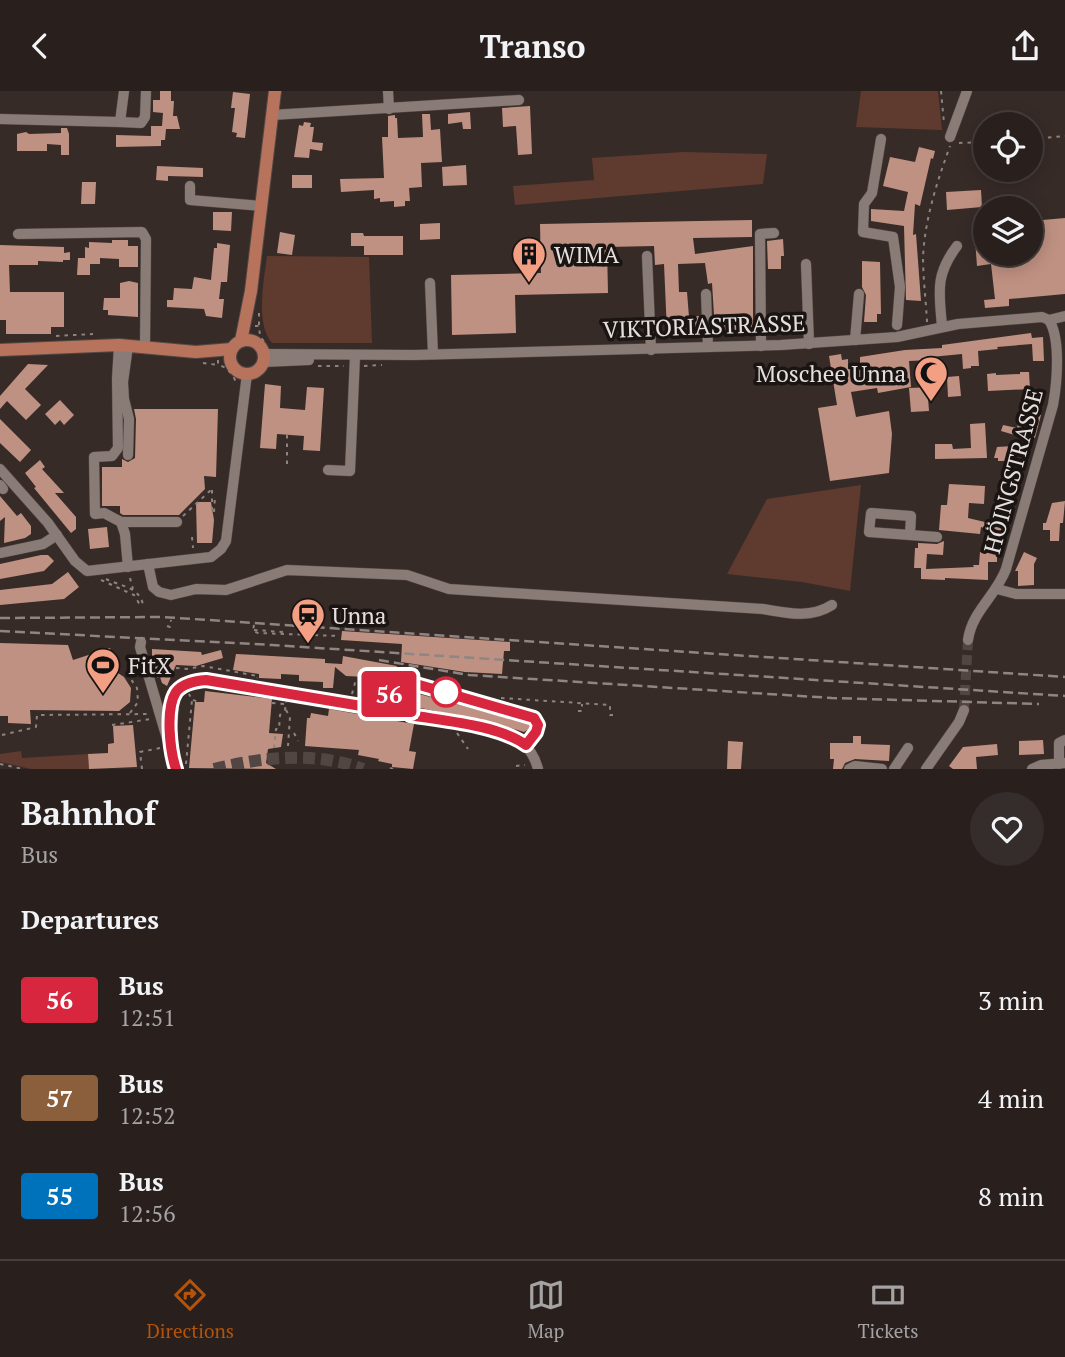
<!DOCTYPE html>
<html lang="en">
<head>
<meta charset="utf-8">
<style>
  body { margin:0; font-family:"PT Serif",serif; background:#352d2b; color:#f1f3f6; height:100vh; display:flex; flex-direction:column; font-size:26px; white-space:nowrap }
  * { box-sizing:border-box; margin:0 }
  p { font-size:23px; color:#a5a3a4 }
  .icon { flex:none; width:38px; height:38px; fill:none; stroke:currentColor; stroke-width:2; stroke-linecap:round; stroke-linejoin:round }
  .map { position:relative; height:678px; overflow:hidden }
  .side { display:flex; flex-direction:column; background:#29201e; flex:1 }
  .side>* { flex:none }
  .badge { padding:0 14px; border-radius:5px; font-size:24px; line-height:46px }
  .tools { position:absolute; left:973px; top:21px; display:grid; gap:14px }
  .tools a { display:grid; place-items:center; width:70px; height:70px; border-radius:50%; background:#29201e; box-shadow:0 4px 18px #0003,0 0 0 2px #453e3c; font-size:35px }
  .map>.badge { position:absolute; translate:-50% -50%; box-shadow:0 0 0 4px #fff }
  h2 { padding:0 21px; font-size:26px; line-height:63px }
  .round { display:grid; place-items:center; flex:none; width:74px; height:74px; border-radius:37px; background:#352d2b }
  .summary { display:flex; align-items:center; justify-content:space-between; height:119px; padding:0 21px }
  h1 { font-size:33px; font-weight:800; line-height:52px }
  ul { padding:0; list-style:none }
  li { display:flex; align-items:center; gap:21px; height:98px; padding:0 21px }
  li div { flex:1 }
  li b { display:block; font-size:26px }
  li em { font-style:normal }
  li .badge { min-width:77px; font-weight:700; text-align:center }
  header { display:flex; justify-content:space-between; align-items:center; height:91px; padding:0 21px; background:#29201e; font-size:32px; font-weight:800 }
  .dock { display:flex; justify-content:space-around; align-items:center; height:98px; border-top:2px solid #453e3c; background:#29201e; font-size:19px; color:#a5a3a4 }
  .dock a { display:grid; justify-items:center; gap:4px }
  .dock .current { color:#b45309 }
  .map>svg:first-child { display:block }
  .green { fill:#5f3a2f }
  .building { fill:#bf9182 }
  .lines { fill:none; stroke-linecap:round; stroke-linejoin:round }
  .minor-tunnel { stroke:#514643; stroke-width:10; stroke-dasharray:10 5; stroke-linecap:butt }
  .major-tunnel { stroke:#514643; stroke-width:12; stroke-dasharray:12 6; stroke-linecap:butt }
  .minor-casing { stroke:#524945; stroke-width:11 }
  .major-casing { stroke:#524945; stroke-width:14 }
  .path { stroke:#8d8380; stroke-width:2; stroke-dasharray:3.5 5; stroke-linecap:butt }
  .minor { stroke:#897b76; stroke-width:10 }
  .major { stroke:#b8735c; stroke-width:12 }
  .rail { stroke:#8f8582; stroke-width:2.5; stroke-dasharray:10 5; stroke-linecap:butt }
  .line-casing { stroke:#fff; stroke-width:16 }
  .line { stroke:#d7263d; stroke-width:10 }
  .stop-dot { fill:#fff; stroke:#d7263d; stroke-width:3.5 }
  .labels { text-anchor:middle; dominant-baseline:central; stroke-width:7; stroke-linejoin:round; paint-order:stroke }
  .poi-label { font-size:23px; fill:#e7dfdd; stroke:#1a1513; text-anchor:start }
  .street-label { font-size:23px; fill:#e7dfdd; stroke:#1a1513 }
</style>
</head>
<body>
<header><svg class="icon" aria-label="back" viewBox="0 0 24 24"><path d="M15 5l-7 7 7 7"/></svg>Transo<svg class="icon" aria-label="share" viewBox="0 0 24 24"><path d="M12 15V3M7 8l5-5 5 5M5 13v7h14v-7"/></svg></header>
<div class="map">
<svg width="1065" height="678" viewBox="0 0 1065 678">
  <rect width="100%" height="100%" fill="#372b28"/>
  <g class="green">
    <path d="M861,0H938L942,39L856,36Z"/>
    <path d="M683,61L767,63L763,93L515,114L513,95L594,89L592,67Z"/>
    <path d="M267,165L369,166L372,252H272C255,233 264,189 267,165Z"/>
    <path d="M861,394L850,500L802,491L727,483L767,408Z"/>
    <path d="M21,660L22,667L88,663L89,678H31L0,671V663Z"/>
  </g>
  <g class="building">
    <path d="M160,0H171V10H174L173,25H177L180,38H166L165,49H161V55L116,56V44L151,45V35H162L163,22L153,21V9H160Z"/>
    <path d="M233,1L250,3L245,47L236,46L237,42L232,41L235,17H231Z"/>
    <path d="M530,15L532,63L518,64L516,35L503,36L502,17Z"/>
    <path d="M470,21L471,38H463L462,31L448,33V23Z"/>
    <path d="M422,23H430L431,39L440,38L442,71L421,72L422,96L409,97L410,110H405V115L394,116V110L380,111V107L374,108V99L341,101L340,88L384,87L382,46H388V25L395,24V27H397L398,47L423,46Z"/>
    <path d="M304,31L311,32L310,36H314L312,51L323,52L322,60L310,58L309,67L294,66L299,34L303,35Z"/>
    <path d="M61,37H67L69,43V64H61V54L47,53V60H17V43L26,41L29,43L61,42Z"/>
    <path d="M919,56L935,60L933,68L931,67L920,115L915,113L913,144L916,143L921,210L906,209L904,135L871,130V118L904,120L908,101L883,95L890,66L915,71Z"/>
    <path d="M466,74L467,94L443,95L442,76Z"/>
    <path d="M157,75L203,77V86L168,85V90L156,89Z"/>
    <rect x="292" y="84" width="20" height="13"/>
    <path d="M82,91H96L95,113H81Z"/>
    <path d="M981,99L982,116L947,119L946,101Z"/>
    <path d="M213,121H232L231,140L213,139Z"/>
    <path d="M1065,127V203L1009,208V215L985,217L984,209L995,208L991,173L977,175L974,135L985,134V163H1031V130Z"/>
    <path d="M752,129V146L693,147L695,163L753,155V238L715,240L712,192L708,193L705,172L678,173L679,201H687L689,226L699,225L700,240L667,241L664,173L655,174L654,155L607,156L608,202L515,204L516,242L452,244L451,184L541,182L540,133Z"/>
    <path d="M440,132V148L420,149V133Z"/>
    <path d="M280,141L295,144L292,164L277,162Z"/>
    <path d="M351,142H363L364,145H403V164H364V155H351Z"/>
    <path d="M783,148L784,165H781V178H768L767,150Z"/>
    <path d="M112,149H128V155H138V176H119V168L100,167V173H90V184H77L78,167H85V156L89,157V151L112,152Z"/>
    <path d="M217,152L230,154L227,191H221L219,208H224L222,227L206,225L204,218L167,216V209H173L174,197L192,198L194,186L211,189L214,157H217Z"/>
    <path d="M0,154L64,156V162L70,161V169H63V171L38,170V174H9L10,201H64V236H51V243H6V229H0Z"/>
    <path d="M862,170L880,171L881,223H877V231H864L866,204L862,196Z"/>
    <path d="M129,190L138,192V226L108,224V219H103L104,207H120V192Z"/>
    <path d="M1031,242L1032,247L1043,246L1044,270H1033L1032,253L997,256L998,258L978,260L979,275H971V277L963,278L962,263L931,266V269L909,270L911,296L878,302L877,297L851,301L856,326L889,320L892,343L889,382L830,390L818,317L837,314L829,265L841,263L842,269L848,268V278L860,279V266L905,259L942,257V254Z"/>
    <path d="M28,273L48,274L25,298L41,314L26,329L7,310L0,318V305Z"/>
    <path d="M1020,281H1029L1030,298L988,300L987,283L996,282V284L1020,283Z"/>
    <path d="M959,285L961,305L948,306L947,286Z"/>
    <path d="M265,293L281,295L280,317L305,319L307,296L324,297L320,360L303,359L304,345L277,343L276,358L260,357Z"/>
    <path d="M933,296L934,307H928L929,320L911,321L909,297Z"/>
    <path d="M60,309L74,324L64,334L60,329L55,334L45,323Z"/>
    <path d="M134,318H218L216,386L204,385L205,398L179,424H123L120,422V415H102V376H122V368L128,371L135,367L136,328Z"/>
    <path d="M1029,321L1041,324L1035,347L1026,344L1025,347L1001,340L1003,334L1017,337L1019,326L1027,328Z"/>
    <path d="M0,328L31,359L20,371L0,352Z"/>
    <path d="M985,332L987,367L935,368V353H952L953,358L971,357L970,333Z"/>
    <path d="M1014,355L1015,370H998V367H994L997,356Z"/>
    <path d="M40,369L45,376L42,378L64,402H55L76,426V438L71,442L34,397L36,396L25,382Z"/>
    <path d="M949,393L985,395L984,413L969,412L968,427L989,432L990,424H997L1009,428L1007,438L1004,437L1002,443L981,436L980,443L939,439L941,414H947Z"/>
    <path d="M0,405L17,425L21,422L31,435V443L25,447L4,452L5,426L0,430Z"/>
    <path d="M1065,410L1063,432H1060L1059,450H1050V439H1043V432H1046L1052,412Z"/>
    <path d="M196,411H211L214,429L212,452H197Z"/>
    <path d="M107,436L109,456L90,458L88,438Z"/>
    <path d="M944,450L943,464L927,463L926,478L974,476L973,474H979L980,461L997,462V471H988V489L945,487V489L921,488V477H914L915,457H918V452L937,453Z"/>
    <path d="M1024,461L1037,467L1034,473V494L1018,495V480H1015Z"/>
    <path d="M41,464H48L54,470L44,480L0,488V473Z"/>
    <path d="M68,481L79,496L64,508L0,514V499L52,493Z"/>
    <path d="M342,540L510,551V560H504L502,583L465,581L401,571L402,553L341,549Z"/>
    <path d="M0,552L68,554L73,569L110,557L118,582L124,586L131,597L130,611L119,620L30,619L31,633L8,632V625H0Z"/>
    <path d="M152,558L201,561L202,564L221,559L223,567L196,575L176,574L167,595L162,592L160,586L157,587L152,567Z"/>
    <path d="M236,563L325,568V572L342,573L343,565L397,575L391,586L386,587L346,585L335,576L333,597H323V591L299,590V584L281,583V588L259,587V583L233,579Z"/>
    <path d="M401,598L529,633V638L524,641L497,633L402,613L396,605Z"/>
    <path d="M205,600L272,608L269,642L283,643L281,656L268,658L266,672L276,678L189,677L195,611H204Z"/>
    <path d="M329,618L414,633L409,660L416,661L413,678L392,676V673L378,670L379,668L358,664L359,659L305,655L307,627H310L311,622L328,625Z"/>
    <path d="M133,634L137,676L89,678L88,663L108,662V653L114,652L113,635Z"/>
    <path d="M853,645H861V653L890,654L889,670L855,668L845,672L842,678H833L834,668H830V652H853Z"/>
    <path d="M1043,649L1044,663L1019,664V650Z"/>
    <path d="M728,650L743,651L741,678H727Z"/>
    <path d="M997,653L998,664L976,666L977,678H953L949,675L963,656Z"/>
  </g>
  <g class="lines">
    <path class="minor-tunnel" d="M964,619L968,549"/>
    <path class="major-tunnel" d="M214,678C264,666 314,660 363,678"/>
    <g class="minor-casing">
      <g id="minor">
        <path d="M388,0L389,18"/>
        <path d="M272,24L519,9"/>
        <path d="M0,28L120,31L124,0"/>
        <path d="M120,31L141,32L145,26L146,0"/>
        <path d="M950,46L967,0"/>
        <path d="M881,48L872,102L864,113L863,141L893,146L900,196L897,234"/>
        <path d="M190,95V109L261,115"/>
        <path d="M18,143L142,141L146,148L145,256"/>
        <path d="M647,165L651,259"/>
        <path d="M806,173L809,253"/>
        <path d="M430,192L433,263"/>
        <path d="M706,203L708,256"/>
        <path d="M942,235C939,201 935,184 957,155"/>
        <path d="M855,249L859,203"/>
        <path d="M119,254L117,288L118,357L112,365L94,366L95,423L104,422L121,431L125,443L128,476"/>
        <path d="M128,255L123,291L124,308L129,328L128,364"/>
        <path d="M761,255L760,143L774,142"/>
        <path d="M264,263L414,264L781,254L897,246L958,233L1042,226L1049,229L1065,225"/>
        <path d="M263,271L309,269"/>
        <path d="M0,378L48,432L75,470L87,480L211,466L221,458L226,450L247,283"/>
        <path d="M328,379L350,380L355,265"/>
        <path d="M0,394L3,398"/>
        <path d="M121,431H177"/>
        <path d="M910,444L911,425L871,422L869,441L937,446"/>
        <path d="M0,462L43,453L57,444"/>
        <path d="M148,473L153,496L159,501L171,504L196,498L226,499L287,479L407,484L449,498L763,518C787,522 810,528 832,514"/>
        <path d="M997,498L1016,503H1065"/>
        <path d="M968,549C972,520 996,505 1006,478L1053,314C1057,292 1061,248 1049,229"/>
        <path d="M141,551L140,556L176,678"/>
        <path d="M385,619L391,597L399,591H409L534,627L538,634L536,641L526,654"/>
        <path d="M170,659L175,603L188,592L206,589L385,619L496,640C518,646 532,655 538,678"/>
        <path d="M1059,673V652L1065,649"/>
        <path d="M849,678L855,675L882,678"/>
        <path d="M894,678L908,657"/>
        <path d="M926,678L959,631L964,619"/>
        <path d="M1032,678L1041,674L1065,672"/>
      </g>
    </g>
    <g class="major-casing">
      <g id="major">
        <circle cx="247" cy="266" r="17"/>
        <path d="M241,250L251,200L275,0"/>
        <path d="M0,259L119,254L196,261L232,258"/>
      </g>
    </g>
    <g class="path">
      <path d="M941,0L944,32"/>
      <path d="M1031,48L1065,45"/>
      <path d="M959,52L985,51"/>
      <path d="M927,231C926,210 923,187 923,166C925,127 937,91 950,55"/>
      <path d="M259,234V219"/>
      <path d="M255,235H259L260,245L265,252"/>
      <path d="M56,245L93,243"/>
      <path d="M218,269V274C226,275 235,285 236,293"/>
      <path d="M203,272L218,274"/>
      <path d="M318,275H344"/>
      <path d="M364,275L382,274"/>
      <path d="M287,344V376"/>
      <path d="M212,399V421H214"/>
      <path d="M214,421L215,405"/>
      <path d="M183,425L212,398"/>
      <path d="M192,446L193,457"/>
      <path d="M130,487L133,498"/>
      <path d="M106,488C120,495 140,496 143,514"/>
      <path d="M101,489L134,504L140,514"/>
      <path d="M254,534L253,540L258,542L340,545"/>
      <path d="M167,535L170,536L171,529"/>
      <path d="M254,539L283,541"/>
      <path d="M176,577L188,578L203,575L258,585L257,587"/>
      <path d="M364,587L382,593"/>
      <path d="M352,603L355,592L363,586L364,582"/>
      <path d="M501,607L610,614V624H613"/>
      <path d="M193,609L199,611"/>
      <path d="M272,612L285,613"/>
      <path d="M286,619L290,626L288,655"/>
      <path d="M578,620H582V613"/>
      <path d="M130,622L138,611L137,597L132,590L137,584"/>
      <path d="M112,634L151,628"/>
      <path d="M294,642L298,650"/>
      <path d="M457,642L468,658"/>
      <path d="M2,644L36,636L37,624L150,623"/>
      <path d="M274,657L276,638H279L280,624L285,619L286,611"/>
      <path d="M0,673L23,678"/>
      <path d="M186,673L192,609L189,603"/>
      <path d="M516,675L525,674"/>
      <path d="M390,677L393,678"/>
      <path d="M142,678L140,661L160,657"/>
    </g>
    <use href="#minor" class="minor"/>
    <use href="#major" class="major"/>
    <g class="rail">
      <path d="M0,527L163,526L1065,586"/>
      <path d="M0,540L272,554L1065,605"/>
      <path d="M379,569L469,584L832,607L1039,613"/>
    </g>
  </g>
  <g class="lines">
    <g class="line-casing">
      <path id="line" d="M176,678C170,660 165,618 176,601C183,592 195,590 206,589L385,619L391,597L399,592L409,591L534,627L538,634L536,641L526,654C498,634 445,630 410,624"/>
    </g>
    <use href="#line" class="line"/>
  </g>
  <defs>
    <g id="building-pin" transform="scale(1.75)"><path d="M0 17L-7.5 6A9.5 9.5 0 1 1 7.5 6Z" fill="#f39f84" stroke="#1a1513"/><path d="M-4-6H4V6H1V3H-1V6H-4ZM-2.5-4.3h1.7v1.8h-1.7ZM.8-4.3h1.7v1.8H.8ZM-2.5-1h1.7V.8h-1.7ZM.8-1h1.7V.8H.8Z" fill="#111"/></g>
    <g id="mosque-pin" transform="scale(1.75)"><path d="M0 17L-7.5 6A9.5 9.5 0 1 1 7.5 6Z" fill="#f39f84" stroke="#1a1513"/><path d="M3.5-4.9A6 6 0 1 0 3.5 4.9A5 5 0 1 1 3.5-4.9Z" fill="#111"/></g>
    <g id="station-pin" transform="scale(1.75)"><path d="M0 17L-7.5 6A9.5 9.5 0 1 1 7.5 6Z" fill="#f39f84" stroke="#1a1513"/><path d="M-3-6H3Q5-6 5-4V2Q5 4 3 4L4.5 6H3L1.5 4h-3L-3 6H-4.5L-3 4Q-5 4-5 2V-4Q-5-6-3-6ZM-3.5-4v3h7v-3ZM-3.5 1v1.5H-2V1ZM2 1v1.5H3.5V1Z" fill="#111"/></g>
    <g id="stadium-pin" transform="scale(1.75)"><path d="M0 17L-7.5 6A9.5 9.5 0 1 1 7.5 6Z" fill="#f39f84" stroke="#1a1513"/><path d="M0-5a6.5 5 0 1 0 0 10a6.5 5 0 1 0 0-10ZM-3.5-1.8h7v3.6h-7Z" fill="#111"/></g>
  </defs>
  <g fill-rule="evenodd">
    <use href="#building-pin" x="529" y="163"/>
    <use href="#mosque-pin" x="931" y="282"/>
    <use href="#station-pin" x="308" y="524"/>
    <use href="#stadium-pin" x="103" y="574"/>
  </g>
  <circle class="stop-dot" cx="446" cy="601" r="14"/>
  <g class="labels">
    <g class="poi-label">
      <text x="554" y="163">WIMA</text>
      <text x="906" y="282" text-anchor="end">Moschee Unna</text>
      <text x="332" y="524">Unna</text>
      <text x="128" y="574">FitX</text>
    </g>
    <g class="street-label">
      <text transform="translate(704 235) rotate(-2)">VIKTORIASTRASSE</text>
      <text transform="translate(1013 380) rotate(-75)">HÖINGSTRASSE</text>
    </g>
  </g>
</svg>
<div class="tools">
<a><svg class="icon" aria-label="locate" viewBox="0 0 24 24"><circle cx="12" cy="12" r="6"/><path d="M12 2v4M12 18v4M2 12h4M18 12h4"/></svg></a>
<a><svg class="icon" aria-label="layers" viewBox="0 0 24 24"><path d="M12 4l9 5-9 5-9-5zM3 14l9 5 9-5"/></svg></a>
</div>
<b class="badge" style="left:389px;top:603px;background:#d7263d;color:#fff">56</b>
</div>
<section class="side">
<div class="summary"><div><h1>Bahnhof</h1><p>Bus</p></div><a class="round"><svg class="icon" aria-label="heart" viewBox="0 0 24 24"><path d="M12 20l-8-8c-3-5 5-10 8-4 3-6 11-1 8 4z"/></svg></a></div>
<h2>Departures</h2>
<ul>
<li><span class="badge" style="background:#d7263d;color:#fff">56</span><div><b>Bus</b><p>12:51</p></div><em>3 min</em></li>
<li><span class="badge" style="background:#8b5e3c;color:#fff">57</span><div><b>Bus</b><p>12:52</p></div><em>4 min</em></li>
<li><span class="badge" style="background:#0072bc;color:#fff">55</span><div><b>Bus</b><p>12:56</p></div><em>8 min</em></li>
</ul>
</section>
<nav class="dock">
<a class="current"><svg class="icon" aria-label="directions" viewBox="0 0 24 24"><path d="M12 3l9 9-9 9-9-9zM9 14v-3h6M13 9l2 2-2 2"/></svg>Directions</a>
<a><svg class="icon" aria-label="map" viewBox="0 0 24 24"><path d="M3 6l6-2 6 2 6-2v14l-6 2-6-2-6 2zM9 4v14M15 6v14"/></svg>Map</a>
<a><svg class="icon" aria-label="tickets" viewBox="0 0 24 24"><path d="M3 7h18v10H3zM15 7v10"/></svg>Tickets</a>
</nav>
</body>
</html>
